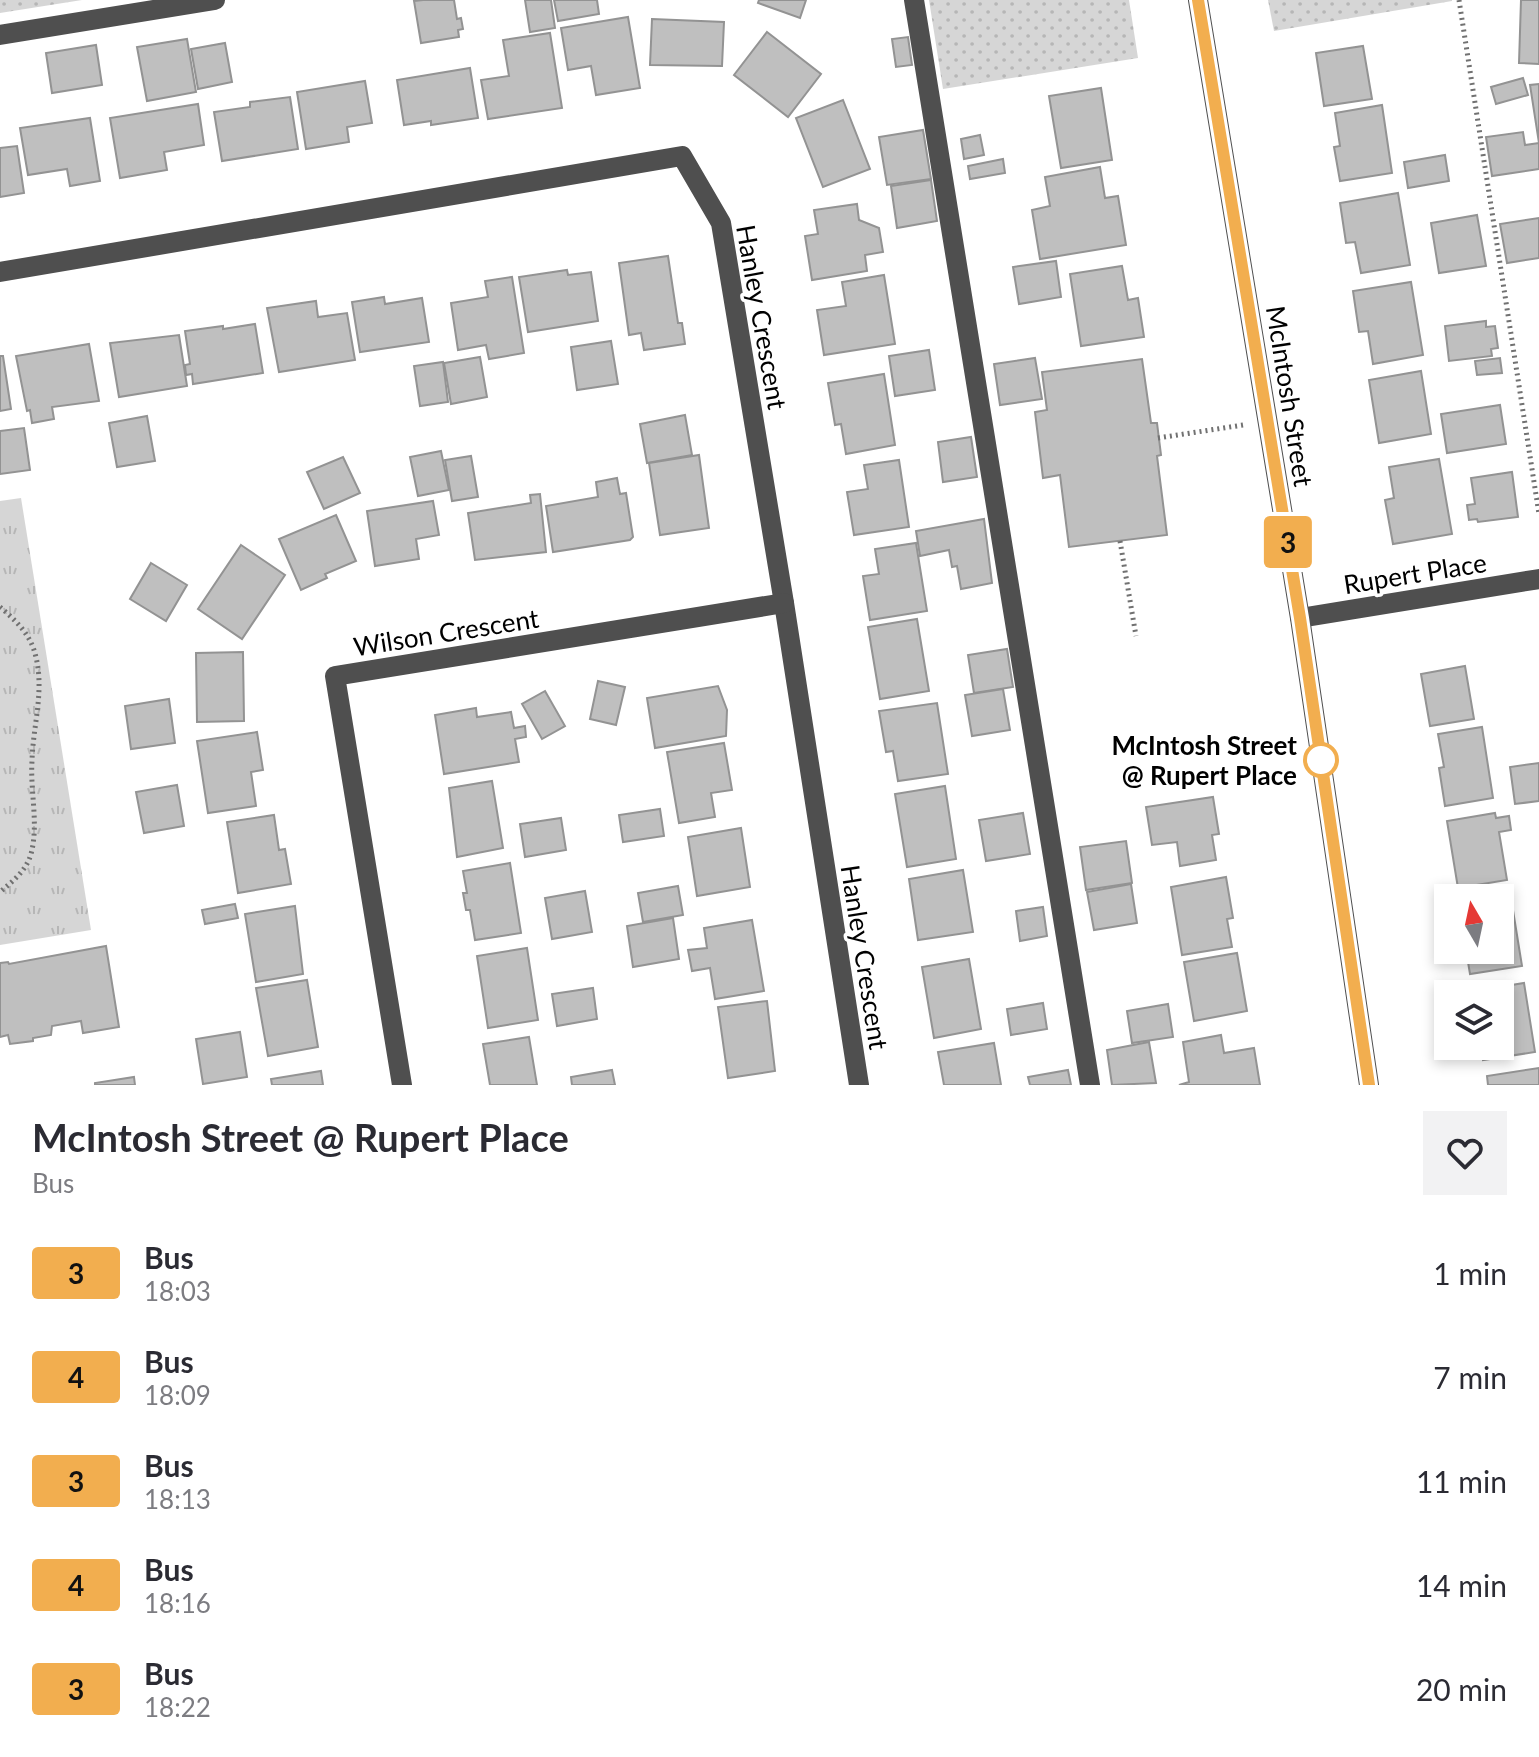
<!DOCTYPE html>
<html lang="en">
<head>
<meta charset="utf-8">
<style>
  body { margin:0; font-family:Lato,sans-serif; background:#f2f2f3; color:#2b2b33; height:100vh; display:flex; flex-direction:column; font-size:30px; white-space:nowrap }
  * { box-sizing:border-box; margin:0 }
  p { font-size:26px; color:#7c7c81 }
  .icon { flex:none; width:44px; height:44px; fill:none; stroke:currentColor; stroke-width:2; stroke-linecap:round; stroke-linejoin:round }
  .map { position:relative; height:1085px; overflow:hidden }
  .sheet { display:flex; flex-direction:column; background:#fff; flex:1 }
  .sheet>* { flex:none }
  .badge { padding:0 16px; border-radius:6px; font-size:28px; line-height:52px }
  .needle { width:52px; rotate:351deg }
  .buttons { position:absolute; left:1434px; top:884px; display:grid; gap:16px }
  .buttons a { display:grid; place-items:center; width:80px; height:80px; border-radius:0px; background:#fff; box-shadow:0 4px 12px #0003; font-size:40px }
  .map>.badge { position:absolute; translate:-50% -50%; box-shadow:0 0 0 4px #fff }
  .round { display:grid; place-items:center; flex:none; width:84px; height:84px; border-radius:0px; background:#f2f2f3 }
  .head { display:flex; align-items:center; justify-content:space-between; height:136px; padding:0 32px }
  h1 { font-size:38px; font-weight:700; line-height:60px }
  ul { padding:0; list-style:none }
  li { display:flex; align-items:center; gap:24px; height:104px; padding:0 32px }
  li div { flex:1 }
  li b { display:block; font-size:30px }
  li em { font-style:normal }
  li .badge { min-width:88px; font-weight:700; text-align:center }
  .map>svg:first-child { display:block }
  .grass { fill:url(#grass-dots) }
  .park { fill:url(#park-tufts) }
  .building { fill:#bfbfbf; stroke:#939393; stroke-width:2 }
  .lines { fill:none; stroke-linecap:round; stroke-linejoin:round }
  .path { stroke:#717171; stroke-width:5; stroke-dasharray:2 4; stroke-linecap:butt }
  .minor { stroke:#4f4f4f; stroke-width:20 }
  .line-casing { stroke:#fff; stroke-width:18 }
  .line { stroke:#f2ae4f; stroke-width:12 }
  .stop-dot { fill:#fff; stroke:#f2ae4f; stroke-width:4 }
  .labels { text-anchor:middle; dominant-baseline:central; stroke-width:7; stroke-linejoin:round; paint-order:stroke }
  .street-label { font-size:26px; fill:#000; stroke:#fff }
  .stop-label { font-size:26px; font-weight:bold; fill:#000; stroke:#fff; text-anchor:end }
</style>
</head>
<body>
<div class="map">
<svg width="1539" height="1085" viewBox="0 0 1539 1085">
  <defs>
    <pattern id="grass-dots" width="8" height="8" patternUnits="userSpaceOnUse" patternTransform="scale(2)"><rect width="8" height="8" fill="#d6d6d6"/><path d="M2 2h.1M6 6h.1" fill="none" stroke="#b6b6b6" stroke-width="1.8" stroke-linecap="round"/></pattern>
    <pattern id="park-tufts" width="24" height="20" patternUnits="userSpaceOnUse" patternTransform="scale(2)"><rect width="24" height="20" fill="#d6d6d6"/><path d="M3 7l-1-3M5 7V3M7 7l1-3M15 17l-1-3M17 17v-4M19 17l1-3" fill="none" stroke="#b6b6b6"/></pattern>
  </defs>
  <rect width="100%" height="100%" fill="#fff"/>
  <g class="grass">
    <path d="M0,0H82L0,13Z"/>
    <path d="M929,0H1129L1138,58L943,89Z"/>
    <path d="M1268,0H1452V1L1274,31Z"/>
  </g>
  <path class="park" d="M21,498L91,930L0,945V501Z"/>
  <g class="building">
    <path d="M423,0H454L457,19L461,18L463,29L458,30L459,37L421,43L414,1Z"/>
    <path d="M525,0H551L555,28L530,32Z"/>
    <path d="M554,0H597L599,14L558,21Z"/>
    <path d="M759,0H806L800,18L758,3Z"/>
    <path d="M1521,0H1539V64L1519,63Z"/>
    <path d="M628,17L640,88L596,95L591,66L568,70L561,28Z"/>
    <path d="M652,19L724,22L722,66L650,65Z"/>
    <path d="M767,32L821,74L788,117L734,75Z"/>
    <path d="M550,33L562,108L488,119L481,80L509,76L503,40Z"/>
    <path d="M908,37L912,65L896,67L892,39Z"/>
    <path d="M187,39L196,92L147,101L137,47Z"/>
    <path d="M225,43L232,82L198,89L191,49Z"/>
    <path d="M96,45L102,85L52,93L46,53Z"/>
    <path d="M1363,46L1372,99L1324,106L1316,53Z"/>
    <path d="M470,68L478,118L431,125V121L404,125L397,80Z"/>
    <path d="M1523,78L1528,95L1496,104L1491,87Z"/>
    <path d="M365,81L372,123L347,127L349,142L306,149L297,92Z"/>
    <path d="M1539,84V169L1492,176L1486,137L1523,132L1525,145L1539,143L1530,85Z"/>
    <path d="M1101,88L1112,160L1061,168L1049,96Z"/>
    <path d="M290,97L298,149L222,161L214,112L250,107V102Z"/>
    <path d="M843,100L870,169L823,187L796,118Z"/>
    <path d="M198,104L204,145L164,152L167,170L120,178L110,118Z"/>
    <path d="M1382,105L1392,173L1340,181L1334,147L1340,146L1335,113Z"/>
    <path d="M90,118L100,181L70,186L67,169L28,175L20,128Z"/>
    <path d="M923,130L931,179L887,185L879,137Z"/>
    <path d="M980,135L984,155L964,159L961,139Z"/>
    <path d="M17,146L24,193L0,197V148Z"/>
    <path d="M1445,155L1449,181L1408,188L1404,162Z"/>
    <path d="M1003,159L1005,173L970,179L968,166Z"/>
    <path d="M1100,167L1105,198L1118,196L1126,245L1040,259L1032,210L1050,206L1045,177Z"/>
    <path d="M931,180L937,221L897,228L891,186Z"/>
    <path d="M1398,193L1410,265L1361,273L1355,242L1346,243L1340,203Z"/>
    <path d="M857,204L859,220L879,228L883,252L865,255L867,271L812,280L805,236L818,234L814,210Z"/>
    <path d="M1477,215L1486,266L1439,273L1431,223Z"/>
    <path d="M1539,218V258L1507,263L1500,224Z"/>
    <path d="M668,256L678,323H682L685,344L644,350L641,333L629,335L619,263Z"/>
    <path d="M1056,261L1061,297L1019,304L1013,267Z"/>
    <path d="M1122,266L1128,300L1138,298L1144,337L1081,346L1070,274Z"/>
    <path d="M567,270L568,275L591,272L598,321L528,332L519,277Z"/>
    <path d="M884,275L895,344L824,355L817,310L846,306L842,282Z"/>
    <path d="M512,277L524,353L489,359L486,345L458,350L451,303L488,297L485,281Z"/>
    <path d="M1411,282L1423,355L1373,364L1368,331L1359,332L1353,291Z"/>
    <path d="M384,297L385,304L422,298L429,342L360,352L352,302Z"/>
    <path d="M316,301L318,317L347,313L355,360L279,372L267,308Z"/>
    <path d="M1486,321V327L1495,326L1498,348L1491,349L1492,356L1449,361L1445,326Z"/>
    <path d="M255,324L263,373L193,384L192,374L186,375L185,365L190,364L185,331L223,326V329Z"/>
    <path d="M179,335L187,386L119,397L110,343Z"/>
    <path d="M611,341L618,384L577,390L571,347Z"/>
    <path d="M89,344L99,401L52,407L54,419L32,423L30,410L27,411L16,356Z"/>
    <path d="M929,350L935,390L895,396L889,356Z"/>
    <path d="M0,356H3L11,409L0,411Z"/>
    <path d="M480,357L487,397L451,404L444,363Z"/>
    <path d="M1035,358L1042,399L1000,405L994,364Z"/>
    <path d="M1500,358L1502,373L1477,375L1475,361Z"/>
    <path d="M1142,359L1151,423H1157L1161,455L1157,456L1167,535L1069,547L1060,475L1043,478L1035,412L1047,410L1042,372Z"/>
    <path d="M443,362L448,402L420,406L414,366Z"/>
    <path d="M1421,371L1431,434L1379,443L1369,380Z"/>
    <path d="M884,374L895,445L846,454L841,424L835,425L828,383Z"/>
    <path d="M1500,405L1506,444L1447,453L1441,414Z"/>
    <path d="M685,415L692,455L647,463L640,424Z"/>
    <path d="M147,416L155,461L117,467L109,423Z"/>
    <path d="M24,428L30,470L0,474V431Z"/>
    <path d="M971,437L977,477L943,482L938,442Z"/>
    <path d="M441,451L449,490L418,496L410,457Z"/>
    <path d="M699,455L709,528L660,535L649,463Z"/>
    <path d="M471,456L478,497L452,501L445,460Z"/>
    <path d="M343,457L360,493L324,509L307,472Z"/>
    <path d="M1439,459L1452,534L1393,544L1385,500L1394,498L1389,467Z"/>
    <path d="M899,460L909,527L854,535L847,492L868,489L864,465Z"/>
    <path d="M1512,472L1518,517L1478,522L1477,519L1469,520L1467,505L1475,504L1471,478Z"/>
    <path d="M617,478L620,494L626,493L633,537L630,540L553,552L546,506L598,497L596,482Z"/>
    <path d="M540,494L546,552L475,560L468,513L531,503L530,495Z"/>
    <path d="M433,501L439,535L416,539L419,559L375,566L367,511Z"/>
    <path d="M336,515L356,561L325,574L327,578L301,590L279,539Z"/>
    <path d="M984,519L992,583L961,589L957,566L952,567L949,550L920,556L916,531Z"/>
    <path d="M916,543L927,611L870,620L863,576L879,574L875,549Z"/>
    <path d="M241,545L285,575L242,639L198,609Z"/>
    <path d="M151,563L187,585L166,621L130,599Z"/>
    <path d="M917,619L929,691L880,699L868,627Z"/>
    <path d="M1007,649L1013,687L974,693L968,655Z"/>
    <path d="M243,652L244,721L197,722L196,653Z"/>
    <path d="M1465,666L1474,719L1430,726L1421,674Z"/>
    <path d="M598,681L625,687L616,725L590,719Z"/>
    <path d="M718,686L727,710L726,736L655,748L647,698Z"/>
    <path d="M1003,689L1010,730L972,736L965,695Z"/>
    <path d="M545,691L565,726L542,739L522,704Z"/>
    <path d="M169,699L175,743L131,749L125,706Z"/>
    <path d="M937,703L948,774L898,781L893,751L886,752L879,711Z"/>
    <path d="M476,708L477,717L511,712L514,728L525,726L526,737L515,739L519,762L444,774L435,715Z"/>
    <path d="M1482,727L1493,798L1445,806L1439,768L1444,767L1438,734Z"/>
    <path d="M257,732L263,770L251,772L256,806L208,813L197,741Z"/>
    <path d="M724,743L732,790L711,793L715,817L679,823L667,752Z"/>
    <path d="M1539,763V801L1515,804L1510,767Z"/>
    <path d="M492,781L503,848L457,857L449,788Z"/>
    <path d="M177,785L184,826L144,833L136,792Z"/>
    <path d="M945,786L956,859L907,867L895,794Z"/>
    <path d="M1213,797L1219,834L1212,835L1216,860L1180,866L1177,842L1152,845L1146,807Z"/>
    <path d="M660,809L664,836L623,842L619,815Z"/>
    <path d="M1023,813L1030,854L986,861L979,820Z"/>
    <path d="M1495,813L1496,818L1509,816L1511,830L1499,832L1507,880L1458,888L1447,821Z"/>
    <path d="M274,815L279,850L285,849L291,884L238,893L227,822Z"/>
    <path d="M561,818L566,850L525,857L520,824Z"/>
    <path d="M741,828L750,887L697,896L688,837Z"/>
    <path d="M1126,841L1132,883L1086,890L1080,847Z"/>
    <path d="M510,863L521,933L475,940L470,910H466L463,893H467L463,871Z"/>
    <path d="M963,870L973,932L918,940L909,879Z"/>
    <path d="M1226,877L1233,918L1227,919L1232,947L1182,955L1171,887Z"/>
    <path d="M1131,884L1137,923L1094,930L1087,892Z"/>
    <path d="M678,886L683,915L643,922L638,893Z"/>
    <path d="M585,891L592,932L552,939L545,898Z"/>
    <path d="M1511,898L1522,966L1470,974L1466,950H1500V900Z"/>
    <path d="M235,904L238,918L205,924L202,910Z"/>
    <path d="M295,906L303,974L256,982L245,914Z"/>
    <path d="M1043,907L1047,936L1020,941L1016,911Z"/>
    <path d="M673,918L679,959L633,967L627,926Z"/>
    <path d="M752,920L764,991L715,999L710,968L692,971L688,950L707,948L704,928Z"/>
    <path d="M106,946L119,1027L83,1033L81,1021L52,1026L51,1035L33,1038V1041L10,1044L8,1035L0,1037V963L8,962L9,964Z"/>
    <path d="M527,948L538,1020L488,1028L477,956Z"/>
    <path d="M1237,953L1247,1011L1194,1021L1184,962Z"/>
    <path d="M969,959L981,1029L934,1038L922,967Z"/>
    <path d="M307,980L318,1047L268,1056L256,988Z"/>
    <path d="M1524,983L1535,1052L1483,1060L1480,1046H1500V994H1475V991Z"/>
    <path d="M593,988L597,1019L557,1026L552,994Z"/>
    <path d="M767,1001L775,1071L728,1078L718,1007Z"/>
    <path d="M1043,1003L1047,1029L1011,1035L1007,1009Z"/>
    <path d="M1168,1004L1173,1037L1132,1043L1127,1011Z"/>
    <path d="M240,1032L247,1077L203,1084L196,1039Z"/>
    <path d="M1221,1035L1224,1053L1254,1048L1260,1085H1179L1189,1082L1183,1042Z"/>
    <path d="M529,1037L537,1085H490L483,1044Z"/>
    <path d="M1149,1042L1156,1083L1112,1085L1107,1050Z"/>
    <path d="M994,1043L1001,1085H944L938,1052Z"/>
    <path d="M1539,1068V1085H1488L1487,1076Z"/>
    <path d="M612,1070L615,1085H572L571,1077Z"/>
    <path d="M1068,1070L1071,1085H1030L1028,1077Z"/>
    <path d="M321,1071L323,1085H272L271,1079Z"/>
    <path d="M134,1077L135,1085H95V1083Z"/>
  </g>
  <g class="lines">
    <g class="path">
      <path d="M1459,0L1539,514"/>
      <path d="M1158,438L1243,425"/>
      <path d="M1120,541L1136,636"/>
      <path d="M0,607C14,619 28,632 34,650C46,688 33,723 32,761C30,792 39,824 31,854C26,871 13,881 0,892"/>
    </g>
    <g class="minor">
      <path d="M914,0L1090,1085"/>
      <path d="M1198,0L1300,618L1369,1085"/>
      <path d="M0,35L215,0"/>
      <path d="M0,272L682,156L721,223L784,603L859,1085"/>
      <path d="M1300,618L1539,579"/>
      <path d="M402,1085L335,676L784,603"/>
    </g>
  </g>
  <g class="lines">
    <g class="line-casing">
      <path id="line" d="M1198,0L1300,618L1369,1085"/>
    </g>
    <use href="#line" class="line"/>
  </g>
  <circle class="stop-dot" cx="1321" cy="760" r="16"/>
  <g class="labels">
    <g class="street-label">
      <text transform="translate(762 317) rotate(80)">Hanley Crescent</text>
      <text transform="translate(1290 396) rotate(81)">McIntosh Street</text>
      <text transform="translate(1415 573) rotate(-9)">Rupert Place</text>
      <text transform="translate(446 632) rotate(-9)">Wilson Crescent</text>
      <text transform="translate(865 957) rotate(81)">Hanley Crescent</text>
    </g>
    <g class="stop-label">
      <text x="1297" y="745">McIntosh Street<tspan x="1297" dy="30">@ Rupert Place</tspan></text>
    </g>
  </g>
</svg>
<div class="buttons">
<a><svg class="needle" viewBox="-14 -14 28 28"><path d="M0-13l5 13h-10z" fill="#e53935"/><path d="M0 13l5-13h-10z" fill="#7c7c81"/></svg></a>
<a><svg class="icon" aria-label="layers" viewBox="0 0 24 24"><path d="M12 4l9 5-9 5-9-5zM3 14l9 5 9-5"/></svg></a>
</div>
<b class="badge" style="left:1288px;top:542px;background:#f2ae4f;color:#111">3</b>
</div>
<section class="sheet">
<div class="head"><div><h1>McIntosh Street @ Rupert Place</h1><p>Bus</p></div><a class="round"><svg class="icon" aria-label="heart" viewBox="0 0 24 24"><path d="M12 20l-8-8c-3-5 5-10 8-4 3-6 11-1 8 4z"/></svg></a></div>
<ul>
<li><span class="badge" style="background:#f2ae4f;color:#111">3</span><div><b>Bus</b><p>18:03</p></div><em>1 min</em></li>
<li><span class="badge" style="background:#f2ae4f;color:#111">4</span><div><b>Bus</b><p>18:09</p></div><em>7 min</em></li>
<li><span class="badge" style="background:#f2ae4f;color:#111">3</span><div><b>Bus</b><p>18:13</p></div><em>11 min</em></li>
<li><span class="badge" style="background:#f2ae4f;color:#111">4</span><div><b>Bus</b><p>18:16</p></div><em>14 min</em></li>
<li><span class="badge" style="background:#f2ae4f;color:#111">3</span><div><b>Bus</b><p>18:22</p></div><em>20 min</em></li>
</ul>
</section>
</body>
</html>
